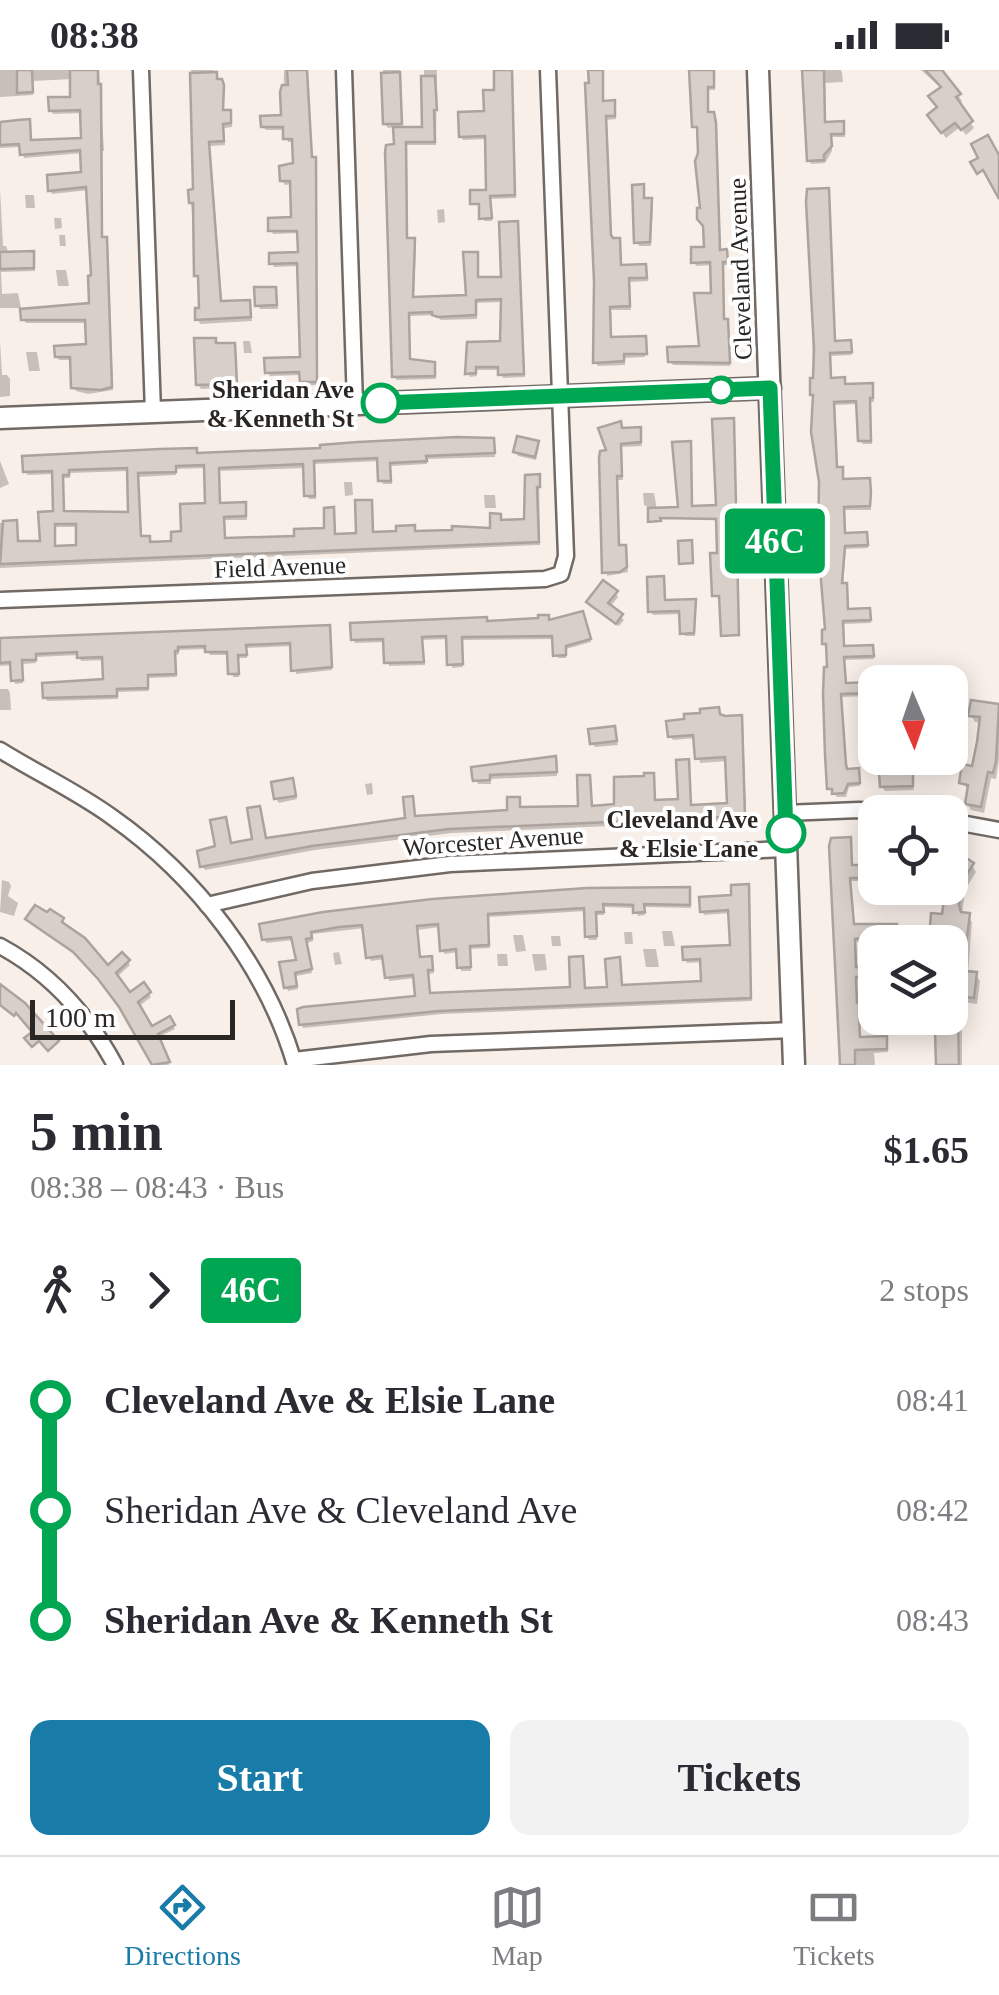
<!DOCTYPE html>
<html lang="en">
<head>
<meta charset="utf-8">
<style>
  body { margin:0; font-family:"Times New Roman",serif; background:#f2f2f3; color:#2b2b33; height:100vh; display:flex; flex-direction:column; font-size:38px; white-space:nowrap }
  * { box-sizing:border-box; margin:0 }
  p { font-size:32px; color:#7c7c81 }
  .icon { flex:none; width:55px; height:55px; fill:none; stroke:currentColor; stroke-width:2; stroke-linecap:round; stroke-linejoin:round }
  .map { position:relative; height:995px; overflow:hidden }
  .side { display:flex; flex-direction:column; background:#fff; flex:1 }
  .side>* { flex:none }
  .badge { padding:0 20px; border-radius:8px; font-size:35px; line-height:65px }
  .needle { width:65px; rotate:178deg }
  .controls { position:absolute; left:858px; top:595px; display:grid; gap:20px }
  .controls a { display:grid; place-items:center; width:110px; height:110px; border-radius:20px; background:#fff; box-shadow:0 5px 25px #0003; font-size:50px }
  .scale { position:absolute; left:30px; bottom:25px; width:205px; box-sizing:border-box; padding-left:10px; border:5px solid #292624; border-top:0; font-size:28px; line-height:35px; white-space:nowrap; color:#292624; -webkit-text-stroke:8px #fefefe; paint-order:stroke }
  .map>.badge { position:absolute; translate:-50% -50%; box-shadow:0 0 0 5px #fff }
  .legs { display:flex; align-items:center; gap:15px; height:110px; padding:0 30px; font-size:32px }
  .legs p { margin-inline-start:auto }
  .summary { display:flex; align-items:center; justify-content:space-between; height:170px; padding:0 30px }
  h1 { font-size:55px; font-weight:600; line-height:75px }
  .primary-button { display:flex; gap:20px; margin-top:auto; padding:20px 30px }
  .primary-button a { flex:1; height:115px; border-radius:20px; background:#197ca8; color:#fff; font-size:40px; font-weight:600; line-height:115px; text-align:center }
  .primary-button a+a { background:#f2f2f3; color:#2b2b33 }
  ul { padding:0 30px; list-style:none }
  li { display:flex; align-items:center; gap:35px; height:110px; font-size:38px }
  li i { display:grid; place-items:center; width:15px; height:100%; margin:0 12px; background:currentColor }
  li i::after { content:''; width:25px; height:25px; margin:-12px; border:8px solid; border-radius:50%; background:#fff }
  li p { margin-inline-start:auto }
  li:first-child i { background:linear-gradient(#0000 50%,currentColor 0) }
  li:last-child i { background:linear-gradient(currentColor 50%,#0000 0) }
  .status { display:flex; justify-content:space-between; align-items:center; height:70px; padding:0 50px; background:#fff; direction:ltr }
  .status svg { height:28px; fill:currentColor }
  .dock { display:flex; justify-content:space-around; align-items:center; height:140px; border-top:2px solid #e1e1e2; background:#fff; font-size:28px; color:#7c7c81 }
  .dock a { display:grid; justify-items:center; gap:5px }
  .dock .selected { color:#197ca8 }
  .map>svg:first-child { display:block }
  .shadow { fill:#0003; fill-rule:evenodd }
  .building { fill:#d8cfc9; stroke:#aca39e; stroke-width:2.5; fill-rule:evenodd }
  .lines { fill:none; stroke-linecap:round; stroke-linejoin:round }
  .street-casing { stroke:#716964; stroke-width:19 }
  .secondary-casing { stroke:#716964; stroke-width:25 }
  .street { stroke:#fff; stroke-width:14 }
  .secondary { stroke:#fff; stroke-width:20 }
  .line-1-casing { stroke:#fff; stroke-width:22 }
  .line-1 { stroke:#00a651; stroke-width:15 }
  .stop-1-dot { fill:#fff; stroke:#00a651; stroke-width:5 }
  .labels { text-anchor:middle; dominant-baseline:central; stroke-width:8; stroke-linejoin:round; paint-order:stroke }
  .street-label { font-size:25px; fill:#292624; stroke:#fefefe }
  .stop-label { font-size:25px; font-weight:bold; fill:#292624; stroke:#fefefe; text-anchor:end }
</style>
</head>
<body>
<div class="status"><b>08:38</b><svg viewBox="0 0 49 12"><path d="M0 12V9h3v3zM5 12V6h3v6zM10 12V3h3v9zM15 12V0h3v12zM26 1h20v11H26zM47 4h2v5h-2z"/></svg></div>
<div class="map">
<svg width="999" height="995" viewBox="0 0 999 995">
  <rect width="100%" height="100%" fill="#f9efe9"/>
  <g class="shadow">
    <path d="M0,0H99L104,81H101L102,170L108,174L113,320L88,324L76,321L72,290H59L57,287L88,277L87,253H26L23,249L91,236L93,208L89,120L52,124L50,120L83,104V83L24,88L22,77L0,78V55L29,52L32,73L84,71L83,43L53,44L51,40L73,30L72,9L33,11V25L0,27Z"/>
    <path d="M191,0H214L223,16L224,43H229L232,47V57L224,58L225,75L210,76L222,233L249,232L252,251L200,254L198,249L201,241L191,133L196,122Z"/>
    <path d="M284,0H307L310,55L313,89L316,93L318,315L304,316L302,305L270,306L267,302L302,289L299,196L274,197L272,193L300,184L299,163L273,164L271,160L294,149L293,114L285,115L282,111L296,95L295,72H288L285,60H266L263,57L283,47Z"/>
    <path d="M383,0H400L402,60L425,59L424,0H437L436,75H407L408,170L416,174L414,229L468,227L476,184L479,210L504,209L517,154L525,307L503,308L500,300H476L477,306L470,307L468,303L503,274V232L476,233L477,249L441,250L435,245L410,246V292L434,294L436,309L397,310L394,307L396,77L395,57L388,58L385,54Z"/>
    <path d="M496,0H513L514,54H511L516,128L491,129L492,151H484L481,136L473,133L489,122L488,69L463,70L461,66L486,44L497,22Z"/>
    <path d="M587,0H604V33H613L616,37V49L607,50L612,171H619L621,175L622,197L645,196L647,200L648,211L630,212L631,240H611L612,269H644L645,287L625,288V295L598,296L595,292L597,211Z"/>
    <path d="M691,0H715V20H708L709,45L715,49L716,59L721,182L728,186V195H724V252L729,256L730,296L673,295L670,291L701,278L713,225V195L696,196L694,192L706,179L700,60L694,56Z"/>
    <path d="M803,0H841L842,3L843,12L825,13L826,54L842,53L845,67H832V81L825,93L811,94L809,90Z"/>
    <path d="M921,0H944L945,7L962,31L958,34L974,58L966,65L960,57L946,68L933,51L942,19Z"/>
    <path d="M642,117L645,131H650L653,134L651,176H639L637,172Z"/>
    <path d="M0,119L3,176H6L9,184L32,183L35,187V201L1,202L2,224L18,223L21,238H0Z"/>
    <path d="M827,120L836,273H850L852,285L831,286L832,310H843L846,317L871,316L874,332H870L872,374H863L860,370L859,334L835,335L838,399L843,403L844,412L868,411L871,428V440H845L846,465H866L868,469V478L846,479L843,516L848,519L849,541L869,540L871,553L844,554L845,578L872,577L874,589L845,590L846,616L870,615L872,626L841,627L846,689L842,682L847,701H858L860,705V716L849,717L846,727H837L830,718V599L824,573L827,562L822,412L814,362L810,121Z"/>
    <path d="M25,125H34L35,138H26Z"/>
    <path d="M437,140L444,139L445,152L438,153Z"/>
    <path d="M54,148H61L62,158L55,159Z"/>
    <path d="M59,165H65L66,176H60Z"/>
    <path d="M56,200H66L69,216H58Z"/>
    <path d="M275,219L278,239H260L257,235Z"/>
    <path d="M0,271L2,305H7L10,309V326L0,327Z"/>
    <path d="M243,271H250L252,283H244Z"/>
    <path d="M234,275L237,317L201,319L198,315L217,276Z"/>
    <path d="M26,282H37L40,301H29Z"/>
    <path d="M733,352L738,566H724L722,526L715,525L719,485L718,449H660V452H651L650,438L644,435L643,423H654L657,440L718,438Z"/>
    <path d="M639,360L642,376L622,377L623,410H618L619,478H625L627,482L628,502L607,506L609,383L622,361Z"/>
    <path d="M493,371L495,387L427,389V394L391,396L392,414H383L381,410L380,391L315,394L316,429H309L307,425L306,398L219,401L221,435L244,434L246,438L247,450H225L226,470L296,468L327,460L333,440L336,466H359L371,432L374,464H399L413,458L415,461L493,460L499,447L503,452L526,451L539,407L540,475L0,498V453H16L19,474L42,473L56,444L54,404L28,405L25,402L196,380L198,385ZM206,398L208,436L183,464L174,474L142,469L138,407L176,405V399ZM129,401L131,444L65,443L63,408H70V403ZM55,457H78L79,477L56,478Z"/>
    <path d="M537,373L539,377L536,390L518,386L516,382Z"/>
    <path d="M0,391L9,414L0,418Z"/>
    <path d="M344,412H352L353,425L345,426Z"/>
    <path d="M484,425H495L496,438H485Z"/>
    <path d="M663,509L666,533L694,532L696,535L695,566H685L682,544L653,545L651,542Z"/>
    <path d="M616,523L618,527L610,537L624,550L619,556L592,536Z"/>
    <path d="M548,547L551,552L584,547L591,572L566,579V588H558L555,569L462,570L463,597L452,598L449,569L422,570L425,595L389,596L386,572L355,573L353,569Z"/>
    <path d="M329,557L332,600L296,604L293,576L247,578V588H238L239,607H233L230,585H210L207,579L179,580V584L176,585L177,607L148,608L149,621L117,622L118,629L47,631L45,627L106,611L105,590L81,591L79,585L36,587V593L23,594V613L15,614L13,595L0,596V570Z"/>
    <path d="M0,619H8L10,623L11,640H0Z"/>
    <path d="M973,633L999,636V690L996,709L991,708L984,743L971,740L967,734L970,720L961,713L974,699L981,653L975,652L971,645Z"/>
    <path d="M718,640L720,647H741L743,651L746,750L452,763L315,780L205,800L202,796L231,775L255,771L259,739L266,770L408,750L412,729L416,748L510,743L518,729L521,739L581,738L589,707L593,738L617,737L653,705L656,732L680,731L688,692L692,737L730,736L728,691L700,693L696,668L673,670L670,666Z"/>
    <path d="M614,659L618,675L595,677L592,673Z"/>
    <path d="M555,689L557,706L490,709L491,714H478L476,710L474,699Z"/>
    <path d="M911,702L914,720L885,721L882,717Z"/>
    <path d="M292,710L297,729L279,733L276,729Z"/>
    <path d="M365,714L372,713L373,724L367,725Z"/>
    <path d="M849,770L852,797H875V811H851L854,856H895L898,860V868L856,872L857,899H875V910H857V936L875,935V947H860V969H885L887,972L888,982L874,983L875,995H845Z"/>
    <path d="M950,780L972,795L976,802L965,820L962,845L968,846L972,852L968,904L976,905L980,911L977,934L962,932V995H939L938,969L931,948H950V872H941L942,863L936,862L932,855L944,846L950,818Z"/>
    <path d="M2,810L9,812L11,816L8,826L18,833L14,846L0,842Z"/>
    <path d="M747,817L752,931L442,944L303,958L301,954L418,928L416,908L389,911L385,889L371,891L369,887L365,858L313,864V871L307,873L312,903L296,906L298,919L288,921L286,917L299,892L294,870L266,873L262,856L688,820L691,838L645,837V845L638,846L636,838L604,837V845H596L597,870H589L587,866L586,841L488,847L490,878L470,879L471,901H461L459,882L444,884L440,857L417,860L420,890L431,889L433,892L434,903L428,904L430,925L573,919L582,888L585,920L610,919L618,890L623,917L704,914L703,892L687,893L685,889L732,877L731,843L704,845L702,841L734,827Z"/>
    <path d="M28,850H62L108,898L128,892L130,895L116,908L129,926L143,916L149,924L151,927L138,937L151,959L169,949L175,959L157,968L169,995H154L124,941L78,886Z"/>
    <path d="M662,861H672L675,876H664Z"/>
    <path d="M624,862H632L633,874H625Z"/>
    <path d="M513,865H523L526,881L516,882Z"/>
    <path d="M551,866H560L561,876H552Z"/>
    <path d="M643,879H656L659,897H646Z"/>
    <path d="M333,883L339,882L342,894L335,895Z"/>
    <path d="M497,884H507L508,896H498Z"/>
    <path d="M532,884H545L547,900L535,901Z"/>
  </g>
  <g class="building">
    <path d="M17,0H32L33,22L17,23Z"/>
    <path d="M70,0H98V14H101L102,167H107L112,317L101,320L71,318L70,287H55L54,276L86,274L85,250H21L20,239L89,233L88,206L91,205L86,117L48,121L47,105L81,102L80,80L20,85L19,74L0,75V52L18,50L30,49L31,70L81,68L80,40L49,41L48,27H70Z"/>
    <path d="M287,0H307L312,87H316L317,312H300L299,302L265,303L264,288L300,287L297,193L269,194V183L298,182L297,161H268V148L291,147L290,111H280L279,96L293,93L292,69H283V57H261L260,46L281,45L280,22L282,15H288Z"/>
    <path d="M494,0H512L515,125L490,126L492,148L479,149V134H470V120H486L485,66L459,67L458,42L484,41L483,20H494Z"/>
    <path d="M588,0H603V31L615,30V46H606L611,165L613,168H620L621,195L646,194L647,208H629L630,236L610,237L611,267L646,266L647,284H624V291L611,292L593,293L594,211L585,13H589Z"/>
    <path d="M689,0H714V17H708V42H714L716,53L720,180L727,179L728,192H723L724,249H728L730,293L668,292L667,277L699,276L694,223H711L710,192L691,193V177H704L703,156L697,149V138H700L695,91L698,83L697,57H692Z"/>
    <path d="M802,0H824L825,52L844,51V64H831L832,76L824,85V90L807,91Z"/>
    <path d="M925,0H942L961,24L956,27L973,51L961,60L955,53L941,63L927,45L937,37L928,26L941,17Z"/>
    <path d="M217,2V9H222L224,15L223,40H231V53L223,54L224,71L209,72L221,231L250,230L251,247L195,250V238H199L198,206H194L193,133H189L188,120L193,119L190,3Z"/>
    <path d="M400,2L402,54H383L381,3Z"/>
    <path d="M421,6H435L437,40H434L435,72H406L407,168H415L413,227L466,225L463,182H478V207H501L499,152L518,151L524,304L498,305V297H476V303L465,304L467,272L500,271L501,229L476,230V245L438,247L432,245V242L409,243L410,289L435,292V306L392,307L385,82L386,75L394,74L393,57H422Z"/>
    <path d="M988,65L999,85V129L983,100L977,104L970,92L978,88L971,74Z"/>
    <path d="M644,114V128H652L650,172L634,173L632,115Z"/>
    <path d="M829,118L835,271L851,270L852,282L830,283L831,308L845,307V314L873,313V328H870L871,371H858L856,331L834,332L837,397H843V409L870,408L871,423L870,436L844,437L845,463L867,462L868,475L845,476L842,513H847L848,539L870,538L871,550L843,551L844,576L873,575L874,586L844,587L846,613L871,612L872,623L841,624L846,694L847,699L859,698L860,713L848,714L844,723L832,724V719H827L825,685L823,624L824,597H827L826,574H822V560L825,559L818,474L819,412L811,362L813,325H810V308H813L814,279L806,132L807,119Z"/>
    <path d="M34,181V198L0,199V182Z"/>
    <path d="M254,217H276L277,235L255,236Z"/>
    <path d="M194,268H216V273H235L237,314L196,315Z"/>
    <path d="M734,348L739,565L721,566L719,526H712L710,483H717L716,449L660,448L661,451L648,452V438L678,437L672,372L691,371L692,436L716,435L712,349Z"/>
    <path d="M621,351L622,358L641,357V372L621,374L622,406H617L619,475H626L627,497L620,502L602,503L599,388L600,381L606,380L598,358Z"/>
    <path d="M517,366L539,371L535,387L513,382Z"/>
    <path d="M457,367L494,368L495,383L426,386L427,391L390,393L391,411H378L377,388L314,391L315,426H304L303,394L219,398L220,433L246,432V446L224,447L225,468L294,466V459L324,458V438L334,437L335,464L356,463L355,430H372L373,462L396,461V456L415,455V461L452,460V456L490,458V443L501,444V450L524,449L525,405L540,404V417H537L539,472L0,494L3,451L17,450L18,471H40L38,442L53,441L52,401L23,402L22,386L159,379L197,378V383L320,378V375L358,372ZM204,395L205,433L180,434L181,461L171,462V471L150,472V466H141L138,403L176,402V396ZM127,398L128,442L64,441L63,405H69V400ZM55,454H76V475L55,476Z"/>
    <path d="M692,470L693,493L679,494L678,471Z"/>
    <path d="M664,506L665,530L696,529L694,563L680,564L679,541L648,542L647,507Z"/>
    <path d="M603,510L618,521L608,533L623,544L616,554L586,532Z"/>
    <path d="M583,541L591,569L566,576V585L553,586L552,566L462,567L463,594L447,595L446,566L422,567L424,592L384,593L383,569L351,570L350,553L487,547V551L538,548V545H549V550Z"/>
    <path d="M330,555L332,597L291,601L290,573L246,575L247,585H238L239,604H228L227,582H205V576L178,577V581H175L176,604L148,605V618L117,619V626L43,628L42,613L103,609L102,587L77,588V582L36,584V590H22L23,610L11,611L10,592L0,593V568Z"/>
    <path d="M971,630L999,634L996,691L993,703L988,702L981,737L965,734L968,715L959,713L962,694L972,696L977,672L980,647L968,646Z"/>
    <path d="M719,637L720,644L725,646L742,645L745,746L449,759L312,776L200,797L197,781L215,776L210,750L226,747L231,773L252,769L247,738L260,736L266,768L405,748L403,727L413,726L415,746L507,740V727H520V737L578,736L577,705H590L592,736L614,734V707L644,706V703H654L655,730L678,729L676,690L689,689L691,735L727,733L725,687L695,689L693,665L668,667L666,651L684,649V644L700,643V639Z"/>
    <path d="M615,656L617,671L590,674L588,659Z"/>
    <path d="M556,686L557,702L490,705V710L473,711L472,706L471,697Z"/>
    <path d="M898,700H913V716L880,717L879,703Z"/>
    <path d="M293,708L296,726L274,729L271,712Z"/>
    <path d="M851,767L852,795H875V808H850L854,854H897V865L855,869L856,897L875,896V906L856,907L857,933H875V944H859L860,967L887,966V979L855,980V995H840L829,776L831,768Z"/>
    <path d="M950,777L974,793L962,812L959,835L961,842L970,843L964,892L965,901L977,902L974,928L950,925V868L944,867L945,858L930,856L931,843L942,844L945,821L950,822Z"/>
    <path d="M749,814L751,928L439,941L299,955L297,939L303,937L415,926L413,905L385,908L382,886L366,888L362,855L339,857L311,862L312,868L306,869L312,899L295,903L297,916L284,918L279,892L296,890L291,867L262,870L259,854L323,842L432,829L587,818L690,817V835L644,834L645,842L633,843V835L603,834L604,842H596L597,866L585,867L584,838L488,844L489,875L470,876L471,897L457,898L456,879L440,881L438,854L417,856L420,887L432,886L433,900H428L430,923L570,917L569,887L583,886L585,918L607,917L605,889L620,887L622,915L701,911L700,889L683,890L682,877L730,875L728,840L700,842L699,827L731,825V815Z"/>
    <path d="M35,835L47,842L50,839L64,848L62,852L85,868L108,895L122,882L130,890L116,903L130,922L144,912L151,922L138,932L152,956L170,946L175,955L158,964L170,992L152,995L119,937L98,909L73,882L25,849Z"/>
    <path d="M0,914L25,933L59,971L48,981L39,971L32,977L24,968L32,962L16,943L14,946L0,935Z"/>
    <path d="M930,948H958L959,995H936L935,962H930Z"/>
  </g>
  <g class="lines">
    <g class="street-casing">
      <g id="street">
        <path d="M141,0L153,342"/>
        <path d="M344,0L355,334"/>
        <path d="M0,530L545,509L561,504L566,486L548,0"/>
        <path d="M0,680C37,703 76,721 112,747C196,806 266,896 295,995"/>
        <path d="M785,743L859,740L907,742"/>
        <path d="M950,751L999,760"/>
        <path d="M207,835L312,811L450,794L786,779"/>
        <path d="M0,876C50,903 88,945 115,995"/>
        <path d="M294,990L431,974L793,960"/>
      </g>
    </g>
    <g class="secondary-casing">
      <g id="secondary">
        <path d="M758,0L794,995"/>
        <path d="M0,348L770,318"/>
      </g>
    </g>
    <use href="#street" class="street"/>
    <use href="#secondary" class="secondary"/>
  </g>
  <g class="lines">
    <g class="line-1-casing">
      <path id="line-1" d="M381,333L770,318L786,763"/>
    </g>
    <use href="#line-1" class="line-1"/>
  </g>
  <g class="stop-1-dot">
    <circle cx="721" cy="320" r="12"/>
    <circle cx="381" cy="333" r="18"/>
    <circle cx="786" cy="763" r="18"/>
  </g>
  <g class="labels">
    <g class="street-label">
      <text transform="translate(740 199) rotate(-92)">Cleveland Avenue</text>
      <text transform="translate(280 497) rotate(-2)">Field Avenue</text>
      <text transform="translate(493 771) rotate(-4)">Worcester Avenue</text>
    </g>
    <g class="stop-label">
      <text x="354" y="319">Sheridan Ave<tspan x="354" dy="29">&amp; Kenneth St</tspan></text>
      <text x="758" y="749">Cleveland Ave<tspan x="758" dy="29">&amp; Elsie Lane</tspan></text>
    </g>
  </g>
</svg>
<div class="controls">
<a><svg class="needle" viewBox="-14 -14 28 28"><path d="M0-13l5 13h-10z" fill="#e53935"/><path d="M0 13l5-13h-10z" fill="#7c7c81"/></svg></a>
<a><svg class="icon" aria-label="locate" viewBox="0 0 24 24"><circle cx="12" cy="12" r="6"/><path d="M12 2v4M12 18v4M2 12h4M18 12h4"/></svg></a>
<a><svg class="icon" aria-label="layers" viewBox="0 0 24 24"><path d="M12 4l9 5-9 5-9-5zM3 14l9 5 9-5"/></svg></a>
</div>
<div class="scale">100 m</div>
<b class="badge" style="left:775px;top:471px;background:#00a651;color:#fff">46C</b>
</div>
<section class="side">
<div class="summary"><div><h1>5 min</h1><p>08:38 – 08:43 · Bus</p></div><b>$1.65</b></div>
<div class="legs"><svg class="icon" aria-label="walk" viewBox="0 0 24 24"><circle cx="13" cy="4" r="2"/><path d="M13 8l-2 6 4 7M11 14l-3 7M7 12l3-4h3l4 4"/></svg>3<svg class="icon" aria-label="forward" viewBox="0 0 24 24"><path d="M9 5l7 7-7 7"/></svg><b class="badge" style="background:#00a651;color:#fff">46C</b><p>2 stops</p></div>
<ul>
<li><i style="color:#00a651"></i><b>Cleveland Ave &amp; Elsie Lane</b><p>08:41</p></li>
<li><i style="color:#00a651"></i><span>Sheridan Ave &amp; Cleveland Ave</span><p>08:42</p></li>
<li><i style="color:#00a651"></i><b>Sheridan Ave &amp; Kenneth St</b><p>08:43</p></li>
</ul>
<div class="primary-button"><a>Start</a><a>Tickets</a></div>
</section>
<nav class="dock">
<a class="selected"><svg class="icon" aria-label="directions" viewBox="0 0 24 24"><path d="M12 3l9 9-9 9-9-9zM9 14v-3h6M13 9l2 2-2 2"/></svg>Directions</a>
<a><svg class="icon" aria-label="map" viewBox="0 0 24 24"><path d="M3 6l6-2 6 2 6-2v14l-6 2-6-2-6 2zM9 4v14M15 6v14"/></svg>Map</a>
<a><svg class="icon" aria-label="tickets" viewBox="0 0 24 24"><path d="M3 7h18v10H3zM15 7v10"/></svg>Tickets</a>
</nav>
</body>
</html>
